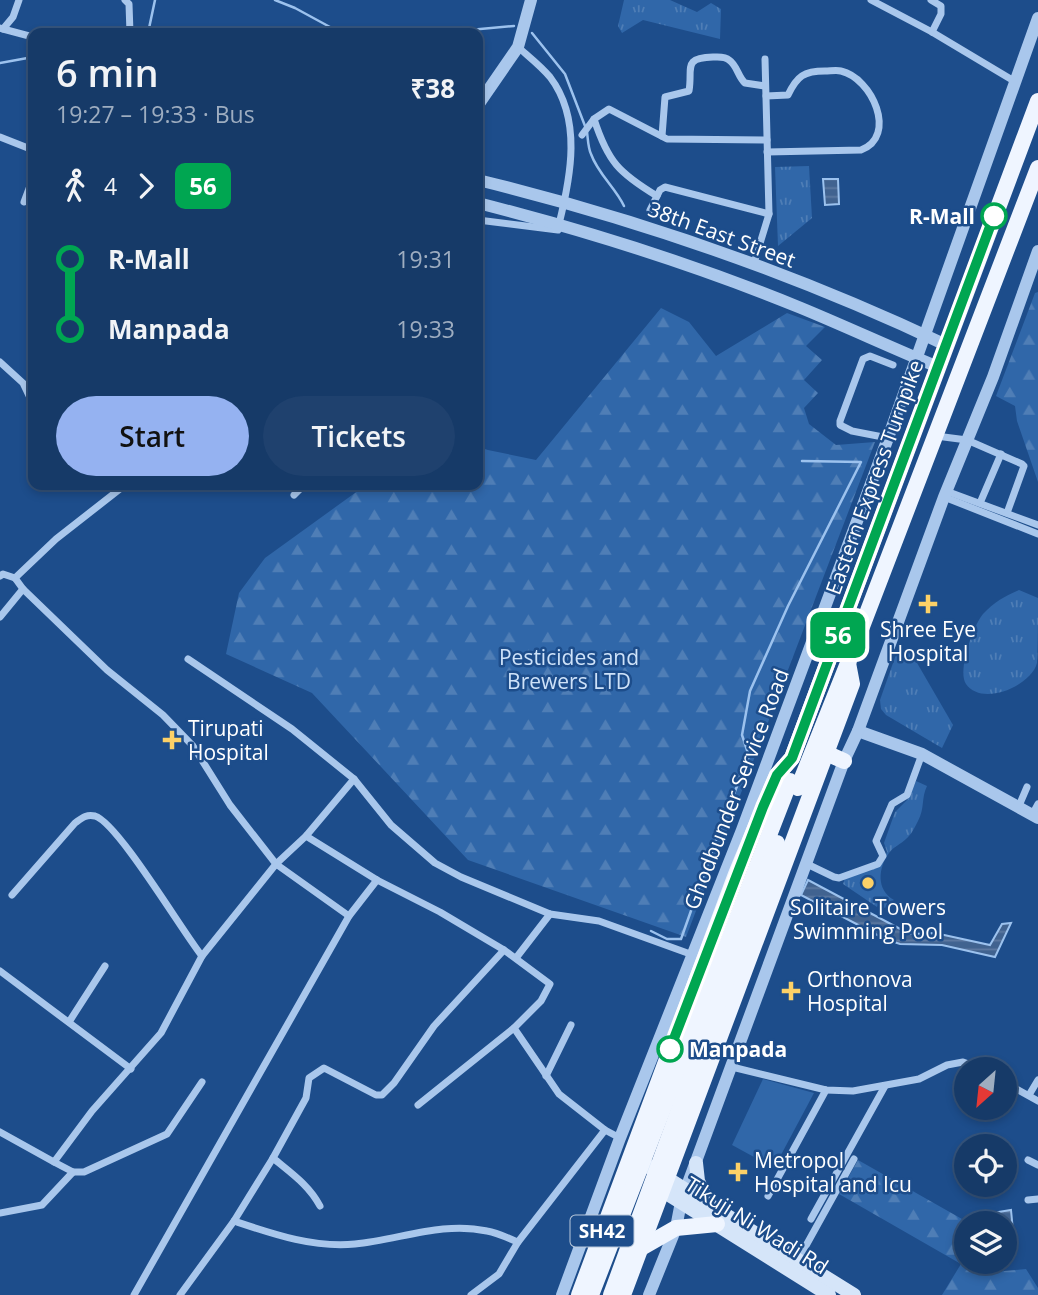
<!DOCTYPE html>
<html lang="en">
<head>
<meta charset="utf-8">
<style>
  body { margin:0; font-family:"Open Sans",sans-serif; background:#1f416e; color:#f1f3f6; height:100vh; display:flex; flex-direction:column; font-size:26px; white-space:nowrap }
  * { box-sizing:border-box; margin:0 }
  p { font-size:23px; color:#9eadc0 }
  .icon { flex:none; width:38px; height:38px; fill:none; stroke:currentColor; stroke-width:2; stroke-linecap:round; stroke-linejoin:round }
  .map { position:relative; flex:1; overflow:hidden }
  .sheet { position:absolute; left:28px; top:28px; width:455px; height:462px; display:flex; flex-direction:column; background:#163a68; border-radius:14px; box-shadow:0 4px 10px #0003,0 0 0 2px #35547c }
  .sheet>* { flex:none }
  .badge { padding:0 14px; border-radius:10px; font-size:24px; line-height:46px }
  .needle { width:46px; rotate:207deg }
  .fabs { position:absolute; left:954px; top:1057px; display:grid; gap:14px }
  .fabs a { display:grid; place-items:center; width:63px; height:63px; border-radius:50%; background:#163a68; box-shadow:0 4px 10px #0003,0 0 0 2px #35547c; font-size:35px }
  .map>.badge { position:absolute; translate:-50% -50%; box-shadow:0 0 0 4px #fff }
  .legs { display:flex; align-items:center; gap:10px; height:77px; padding:0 28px; font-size:23px }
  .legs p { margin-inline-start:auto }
  .summary { display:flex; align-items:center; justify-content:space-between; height:119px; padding:0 28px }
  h1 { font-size:38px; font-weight:600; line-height:52px }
  .action { display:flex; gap:14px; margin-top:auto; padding:14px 28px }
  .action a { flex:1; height:80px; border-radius:42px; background:#95b2f1; color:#111; font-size:28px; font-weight:600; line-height:80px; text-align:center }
  .action a+a { background:#1f416e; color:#f1f3f6 }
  ul { padding:0 28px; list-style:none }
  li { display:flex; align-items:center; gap:24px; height:70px; font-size:26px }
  li i { display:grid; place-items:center; width:10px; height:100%; margin:0 9px; background:currentColor }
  li i::after { content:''; width:18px; height:18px; margin:-9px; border:5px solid; border-radius:50%; background:#163a68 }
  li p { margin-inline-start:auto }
  li:first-child i { background:linear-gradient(#0000 50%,currentColor 0) }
  li:last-child i { background:linear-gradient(currentColor 50%,#0000 0) }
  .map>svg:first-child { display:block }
  .forest { fill:url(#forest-firs) }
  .park { fill:url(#park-tufts) }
  .pitch { fill:#3067a9 }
  .water { fill:url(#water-rules); stroke:#9cc2ee; stroke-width:2 }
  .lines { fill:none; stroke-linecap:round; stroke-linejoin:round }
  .stream { stroke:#9cc2ee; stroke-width:2.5 }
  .minor { stroke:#a9c7ec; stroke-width:7 }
  .tertiary { stroke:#a9c7ec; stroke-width:12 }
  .secondary { stroke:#d5e5f9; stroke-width:14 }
  .primary { stroke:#eff5ff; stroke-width:16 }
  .primary-bridge { stroke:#eff5ff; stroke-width:16 }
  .line-1-casing { stroke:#fff; stroke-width:16 }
  .line-1 { stroke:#00a651; stroke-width:10 }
  .stop-1-dot { fill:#fff; stroke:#00a651; stroke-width:3.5 }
  .poi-dot { fill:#fcd167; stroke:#1d4d8b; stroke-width:2.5 }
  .labels { text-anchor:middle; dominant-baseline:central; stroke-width:5; stroke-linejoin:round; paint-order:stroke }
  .shield { fill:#1d4d8b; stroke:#bbcadc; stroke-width:2 }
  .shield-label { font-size:19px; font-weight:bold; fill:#fff }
  .stop-label { font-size:21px; font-weight:bold; fill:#fff; stroke:#1d4d8b; text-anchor:end }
  .street-label { font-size:21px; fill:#fff; stroke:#1d4d8b }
  .poi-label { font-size:21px; fill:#fff; stroke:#1d4d8b; text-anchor:start }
  .park-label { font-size:21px; fill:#cee2f9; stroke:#1d4d8b }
</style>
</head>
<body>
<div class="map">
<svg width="1038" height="1295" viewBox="0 0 1038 1295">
  <defs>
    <pattern id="forest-firs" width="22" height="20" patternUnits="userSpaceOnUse" patternTransform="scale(1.75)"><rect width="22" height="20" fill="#3067a9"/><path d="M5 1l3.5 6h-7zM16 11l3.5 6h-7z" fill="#4f7eb6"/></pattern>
    <pattern id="park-tufts" width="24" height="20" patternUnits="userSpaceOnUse" patternTransform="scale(1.75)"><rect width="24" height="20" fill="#3067a9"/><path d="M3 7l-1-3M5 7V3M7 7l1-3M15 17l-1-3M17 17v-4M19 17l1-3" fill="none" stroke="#4f7eb6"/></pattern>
    <pattern id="water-rules" width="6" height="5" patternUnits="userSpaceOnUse" patternTransform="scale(1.75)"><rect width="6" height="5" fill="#416390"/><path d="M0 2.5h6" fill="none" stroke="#5e7aa1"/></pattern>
  </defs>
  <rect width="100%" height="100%" fill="#1d4d8b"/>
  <g class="forest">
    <path d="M1038,292V482L1017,421L1015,406L996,396L1035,293Z"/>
    <path d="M661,308L689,322L716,356L787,313L825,327L806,346L822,360L804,380L818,393L804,408L809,424L836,445L875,442L686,937L468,860L312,693L226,654L239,593L265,558L366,485H478V448L536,460Z"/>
    <path d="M858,1160L969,1223H966V1262H997L1004,1271L1026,1269L1038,1288V1295H942L961,1264L839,1194Z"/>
  </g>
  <g class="park">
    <path d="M624,0H670L697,12L711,3L721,9L720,39L643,20L622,33L618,26Z"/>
    <path d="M809,166L812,218L778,246L775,167Z"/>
    <path d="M1019,590L1038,598C1038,616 1038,646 1037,663C1031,686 982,707 966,684C957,671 973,626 983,614C994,602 1005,596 1019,590Z"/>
    <path d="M899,646L913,656L953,725L942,748L886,715L881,709L880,700Z"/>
    <path d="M916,781L927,786C921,798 925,808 918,821C915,827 911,835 906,839C901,844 893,847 889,853C878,868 876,890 894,900L885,908L879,904L877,907L843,884L845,878L882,863L887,852L884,843L895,812L908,799Z"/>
  </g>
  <path class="pitch" d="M763,1079L814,1093L774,1168L732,1145Z"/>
  <g class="water">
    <path d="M823,179H838L839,204L825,205Z"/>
    <path d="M808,880L904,931L912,934L935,933L990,945L1002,924L1011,923L995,957L942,945L900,944L885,939L801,895Z"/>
    <path d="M1011,1210L1015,1252L1005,1253L1004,1223H1000L998,1212Z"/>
  </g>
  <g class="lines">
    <g class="stream">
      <path d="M275,0L295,8L341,33"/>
      <path d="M148,33L155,0"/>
      <path d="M437,33L514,26"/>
      <path d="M532,33L565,74L585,126"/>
      <path d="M0,63L33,57"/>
      <path d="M587,132C588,139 588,148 591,154C598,174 615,187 624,206"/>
      <path d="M651,931L667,939H681L720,829L749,756L742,735L750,691L788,606L861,462L802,461"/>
    </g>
    <g class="minor">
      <path d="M125,0L129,4L130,33"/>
      <path d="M871,0L932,32L1014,81"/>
      <path d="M931,0L941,6V14L932,32"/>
      <path d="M0,28L3,29L13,17L19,0"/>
      <path d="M3,29L33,37"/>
      <path d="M179,33L185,31L191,33"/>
      <path d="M518,47C528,56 541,66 550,77C582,119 571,176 559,224"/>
      <path d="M766,96L788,95C797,76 804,71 825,71C830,71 837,70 841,71C872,78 898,136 861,150L767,152"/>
      <path d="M594,119C608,162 619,173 657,196"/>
      <path d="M582,135L594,119L609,109L667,139L767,140"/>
      <path d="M662,136L665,97L689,91C693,68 682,58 713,57C718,57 725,56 729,60C737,65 738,77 745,83L765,86"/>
      <path d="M0,137L33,150"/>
      <path d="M24,202L33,178"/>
      <path d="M650,210L660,190L665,187L769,214"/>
      <path d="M478,220L558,230"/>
      <path d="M754,263L769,214L765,59"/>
      <path d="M0,362L23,383L33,404"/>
      <path d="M936,436L967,440L1022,464L1024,466L1007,513"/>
      <path d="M888,438L852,431L840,425V421L863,359L870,356L893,365"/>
      <path d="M946,491L1038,525"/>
      <path d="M294,495L304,485"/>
      <path d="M944,497L1038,534"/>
      <path d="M980,503L1001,454"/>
      <path d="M0,576L3,574L15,578L23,589L107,670L163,715L193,746L230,805L276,864L349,916"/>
      <path d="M15,578L56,539L125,485"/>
      <path d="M0,617L23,589"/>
      <path d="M188,659L292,729L354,779L391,825L435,863L461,877L550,914L599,921L693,955"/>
      <path d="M1018,808L1027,787"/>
      <path d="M1032,815L1038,804"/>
      <path d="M306,836L377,880L440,912L504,950L550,984L541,1001L514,1028L559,1094L605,1130L620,1138"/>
      <path d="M807,864L834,877L839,878L878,864L883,856L876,841L892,804L907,795L922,754"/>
      <path d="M12,895L75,823C82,818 86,814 95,816C118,823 182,931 202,956"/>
      <path d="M516,958L550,914"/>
      <path d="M0,971L131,1069"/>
      <path d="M69,1022L105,966"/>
      <path d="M732,1067L826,1090L853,1091L919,1079L947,1065L963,1062L982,1069"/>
      <path d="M546,1076L571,1025"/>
      <path d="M1004,1082L1038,1101"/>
      <path d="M1029,1095L1038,1080"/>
      <path d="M418,1105L514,1028"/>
      <path d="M0,1132L54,1162L92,1111L161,1033L202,956L276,864L306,836L354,779"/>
      <path d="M273,1158C291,1173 309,1185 320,1206"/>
      <path d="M1028,1160L1038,1165"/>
      <path d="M73,1172H84L167,1134L202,1082"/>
      <path d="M768,1196L826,1090"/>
      <path d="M1028,1200L1038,1199"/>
      <path d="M0,1213L42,1205L73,1172L54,1162"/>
      <path d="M811,1219L885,1086"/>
      <path d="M234,1221C273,1234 313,1248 355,1244C399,1240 442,1221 487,1231C498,1233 508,1238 518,1242"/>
      <path d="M798,1260L854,1159"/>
      <path d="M134,1295L349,916L377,880"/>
      <path d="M180,1295L234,1221L273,1158L306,1098L309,1078L324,1068L376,1095H382L394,1083L434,1026L504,950"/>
      <path d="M471,1295L499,1274L518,1242L605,1130"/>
    </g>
    <g class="tertiary">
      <path d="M478,105L518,47L531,0"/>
      <path d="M478,180C638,219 796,274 946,345"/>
      <path d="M478,203C588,231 696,265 801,308C847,327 892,348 938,367"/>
      <path d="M858,731L922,754L1038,818"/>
      <path d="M562,1295L620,1138L742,830L888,438L1038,18"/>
      <path d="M649,1295L676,1228L681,1202L844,761L858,731L944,497L993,377L1038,251"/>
    </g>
    <g class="secondary">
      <path d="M633,1157L854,1295"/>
      <path d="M696,1163L698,1181L709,1205"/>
      <path d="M655,1186L829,1295"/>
    </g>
    <g class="primary">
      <path d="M826,753L844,761"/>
      <path d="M798,788L848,663L1038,168"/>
      <path d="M641,1248L676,1228L717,1224"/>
      <path d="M579,1295L736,874L777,775L792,758L1038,101"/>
      <path d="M623,1295L852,684L848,663"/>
    </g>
    <g class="primary-bridge">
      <path d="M591,1295L790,781"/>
      <path d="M611,1295L777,843"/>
    </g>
  </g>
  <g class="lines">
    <g class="line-1-casing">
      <path id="line-1" d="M670,1049L763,807L777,775L792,758L994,216"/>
    </g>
    <use href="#line-1" class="line-1"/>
  </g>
  <g class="stop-1-dot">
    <circle cx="994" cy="216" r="12"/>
    <circle cx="670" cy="1049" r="12"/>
  </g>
  <g class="poi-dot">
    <path d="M924.5 593.5h7v7h7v7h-7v7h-7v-7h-7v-7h7z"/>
    <path d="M168.5 729.5h7v7h7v7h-7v7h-7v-7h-7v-7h7z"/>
    <circle cx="868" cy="883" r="7"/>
    <path d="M787.5 980.5h7v7h7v7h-7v7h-7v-7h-7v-7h7z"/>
    <path d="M734.5 1161.5h7v7h7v7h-7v7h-7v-7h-7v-7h7z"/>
  </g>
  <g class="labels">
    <rect class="shield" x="570.5" y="1215.5" width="63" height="31" rx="5"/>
    <g class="shield-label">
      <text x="602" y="1231">SH42</text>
    </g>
    <g class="stop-label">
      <text x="975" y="216">R-Mall</text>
      <text x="689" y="1049" text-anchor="start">Manpada</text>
    </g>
    <g class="street-label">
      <text transform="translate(722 234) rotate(20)">38th East Street</text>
      <text transform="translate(874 477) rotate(-70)">Eastern Express Turnpike</text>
      <text transform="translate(736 789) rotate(-69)">Ghodbunder Service Road</text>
      <text transform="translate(757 1225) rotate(32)">Tikuji Ni Wadi Rd</text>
    </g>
    <g class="poi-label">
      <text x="928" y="629" text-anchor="middle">Shree Eye<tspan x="928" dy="24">Hospital</tspan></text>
      <text x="188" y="728">Tirupati<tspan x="188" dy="24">Hospital</tspan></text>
      <text x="868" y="907" text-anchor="middle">Solitaire Towers<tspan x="868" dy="24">Swimming Pool</tspan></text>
      <text x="807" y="979">Orthonova<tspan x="807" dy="24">Hospital</tspan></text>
      <text x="754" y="1160">Metropol<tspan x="754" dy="24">Hospital and Icu</tspan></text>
    </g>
    <g class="park-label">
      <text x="569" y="657">Pesticides and<tspan x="569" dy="24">Brewers LTD</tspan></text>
    </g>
  </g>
</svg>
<div class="fabs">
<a><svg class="needle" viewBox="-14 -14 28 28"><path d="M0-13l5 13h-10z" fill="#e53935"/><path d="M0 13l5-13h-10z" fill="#9eadc0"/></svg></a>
<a><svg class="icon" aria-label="locate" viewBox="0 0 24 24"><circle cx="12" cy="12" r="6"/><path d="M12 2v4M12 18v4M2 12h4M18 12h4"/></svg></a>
<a><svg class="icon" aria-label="layers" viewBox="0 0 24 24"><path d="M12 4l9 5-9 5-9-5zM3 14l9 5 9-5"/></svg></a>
</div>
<b class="badge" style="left:838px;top:635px;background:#00a651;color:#fff">56</b>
<section class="sheet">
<div class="summary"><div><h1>6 min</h1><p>19:27 – 19:33 · Bus</p></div><b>₹38</b></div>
<div class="legs"><svg class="icon" aria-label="walk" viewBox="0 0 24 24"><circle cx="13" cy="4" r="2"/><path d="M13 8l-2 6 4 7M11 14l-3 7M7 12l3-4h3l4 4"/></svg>4<svg class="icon" aria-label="forward" viewBox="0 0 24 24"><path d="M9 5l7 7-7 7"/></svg><b class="badge" style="background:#00a651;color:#fff">56</b></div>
<ul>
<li><i style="color:#00a651"></i><b>R-Mall</b><p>19:31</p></li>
<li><i style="color:#00a651"></i><b>Manpada</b><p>19:33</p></li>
</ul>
<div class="action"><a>Start</a><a>Tickets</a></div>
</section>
</div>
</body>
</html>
